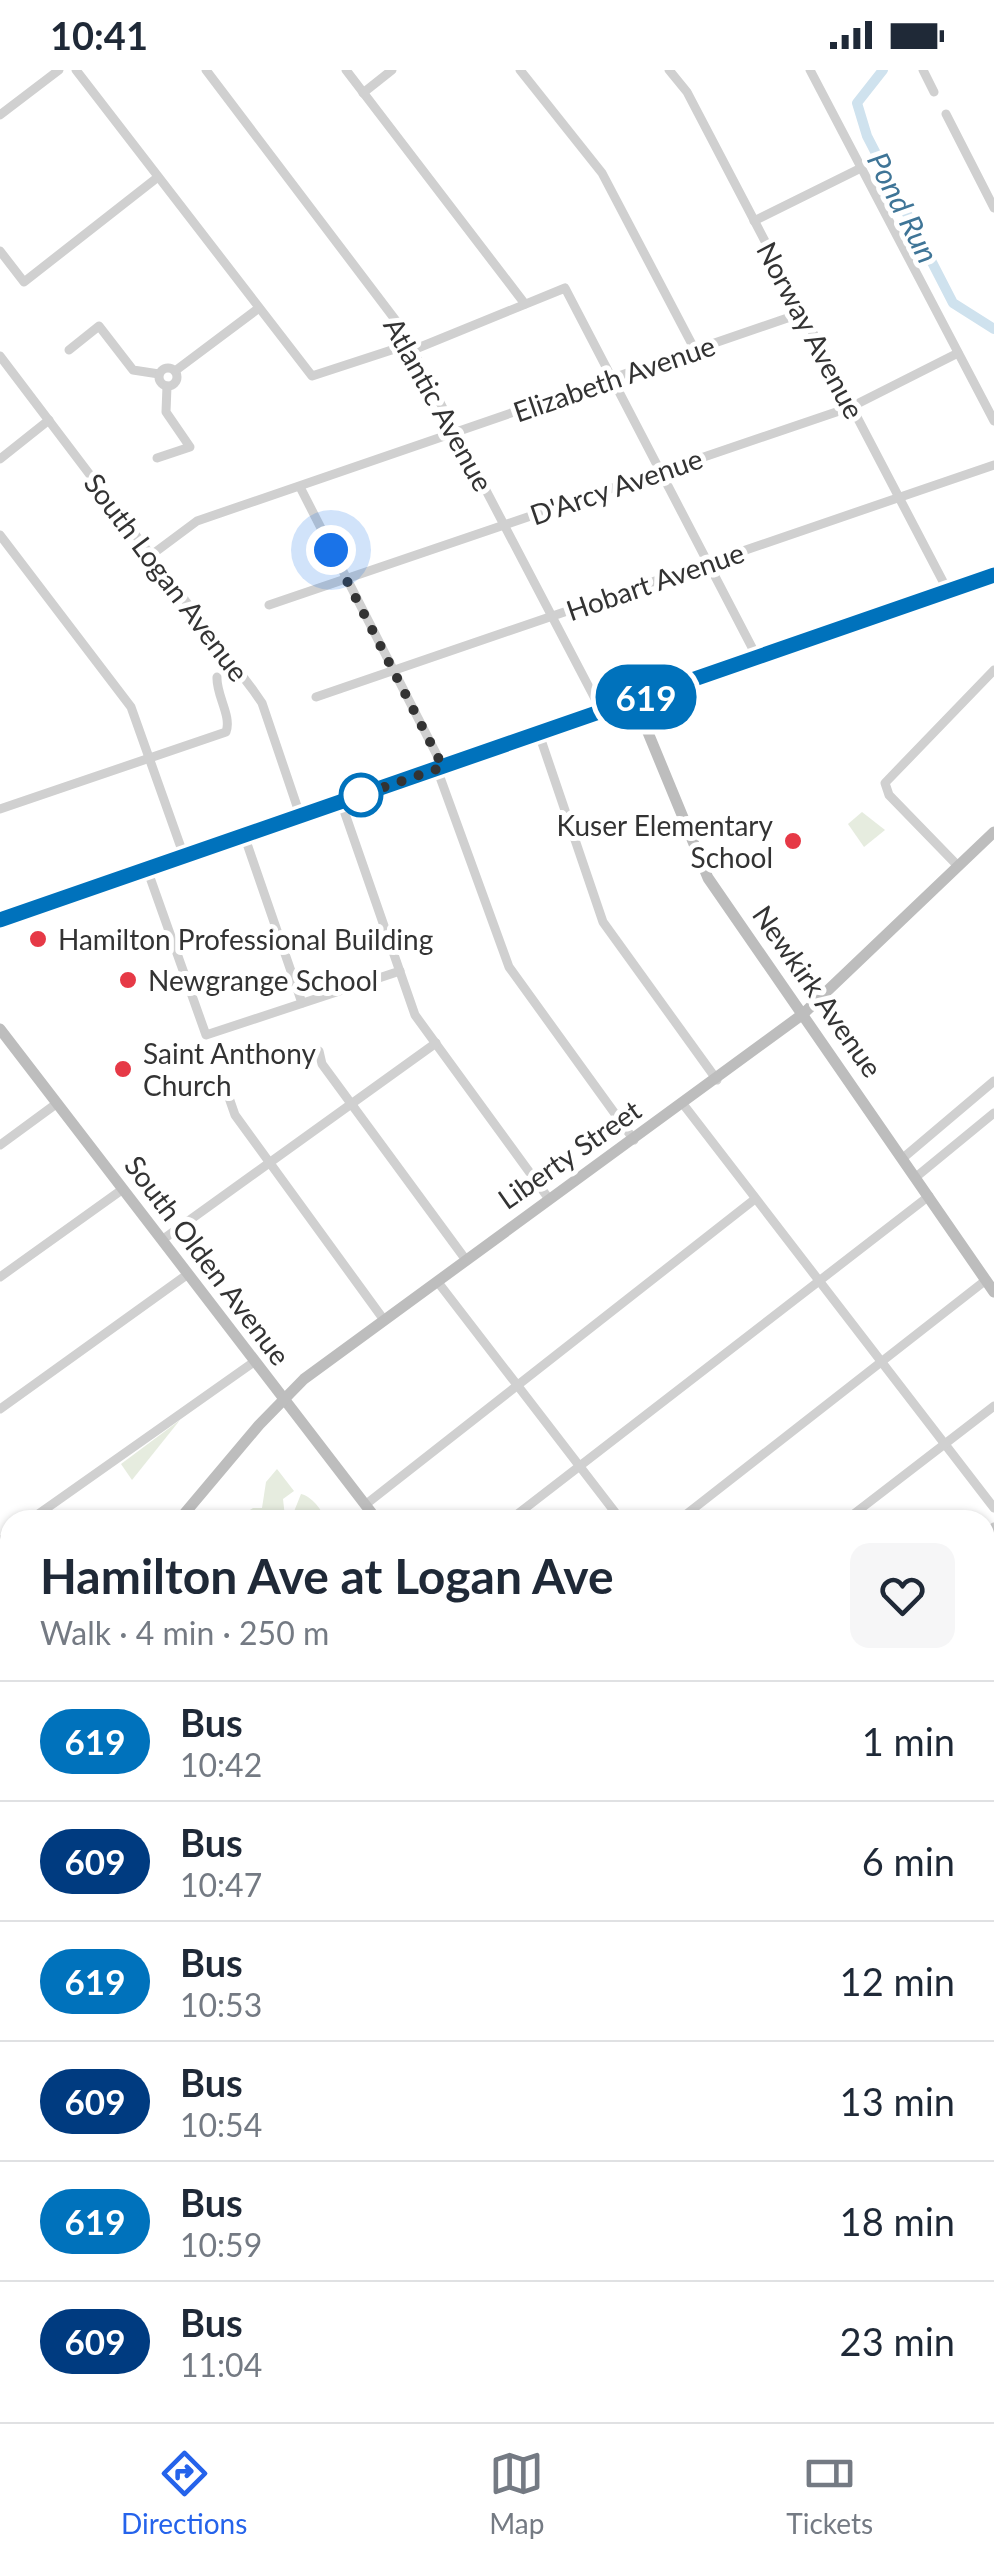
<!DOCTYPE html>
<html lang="en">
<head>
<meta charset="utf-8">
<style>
  body { margin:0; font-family:Lato,sans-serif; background:#f6f6f7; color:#1f2937; height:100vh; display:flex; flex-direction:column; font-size:38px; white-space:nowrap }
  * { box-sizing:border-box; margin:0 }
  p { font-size:32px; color:#747a83 }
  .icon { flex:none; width:55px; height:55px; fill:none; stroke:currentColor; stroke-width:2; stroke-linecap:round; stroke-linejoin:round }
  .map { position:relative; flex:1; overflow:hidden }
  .sheet { position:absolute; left:0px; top:1440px; width:995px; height:912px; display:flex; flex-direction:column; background:#fff; border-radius:30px 30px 0 0; box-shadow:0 2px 8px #0004 }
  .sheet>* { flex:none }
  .badge { padding:0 20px; border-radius:32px; font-size:35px; line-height:65px }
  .you { position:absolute; width:50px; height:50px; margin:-25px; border:8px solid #fff; border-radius:50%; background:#1a73e8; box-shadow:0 0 0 15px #1a73e833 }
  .map>.badge { position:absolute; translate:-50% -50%; box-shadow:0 0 0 5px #fff }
  .round { display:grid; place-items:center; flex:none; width:105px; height:105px; border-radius:20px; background:#f6f6f7 }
  .head { display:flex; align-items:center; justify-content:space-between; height:170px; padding:0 40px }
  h1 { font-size:48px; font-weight:700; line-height:75px }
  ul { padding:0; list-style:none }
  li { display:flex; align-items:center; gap:30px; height:120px; padding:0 40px; border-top:2px solid #e0e1e3 }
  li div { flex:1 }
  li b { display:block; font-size:38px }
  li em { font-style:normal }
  li .badge { min-width:110px; font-weight:700; text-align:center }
  .status { display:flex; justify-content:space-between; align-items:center; height:70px; padding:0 50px; background:#fff; direction:ltr }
  .status svg { height:28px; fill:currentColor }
  .menu { display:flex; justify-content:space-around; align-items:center; height:140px; border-top:2px solid #e0e1e3; background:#fff; font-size:28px; color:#747a83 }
  .menu a { display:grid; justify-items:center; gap:5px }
  .menu .on { color:#2563eb }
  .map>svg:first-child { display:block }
  .green { fill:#e6ecdf }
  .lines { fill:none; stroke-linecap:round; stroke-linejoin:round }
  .canal { stroke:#cfe2ee; stroke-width:10 }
  .street { stroke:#d0d0d0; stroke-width:9 }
  .secondary { stroke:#bdbdbd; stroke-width:11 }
  .line-casing { stroke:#fff; stroke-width:22 }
  .line { stroke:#0072bc; stroke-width:15 }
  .walk { stroke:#333; stroke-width:10; stroke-dasharray:0 18 }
  .stop-dot { fill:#fff; stroke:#0072bc; stroke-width:5 }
  .poi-dot { fill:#e63946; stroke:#fff; stroke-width:4 }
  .labels { text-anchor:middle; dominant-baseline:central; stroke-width:10; stroke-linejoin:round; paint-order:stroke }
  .street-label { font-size:28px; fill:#333; stroke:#fff }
  .poi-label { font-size:28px; fill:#333; stroke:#fff; text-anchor:start }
  .water-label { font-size:30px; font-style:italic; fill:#3f7597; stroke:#fff }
</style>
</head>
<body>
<div class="status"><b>10:41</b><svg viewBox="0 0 49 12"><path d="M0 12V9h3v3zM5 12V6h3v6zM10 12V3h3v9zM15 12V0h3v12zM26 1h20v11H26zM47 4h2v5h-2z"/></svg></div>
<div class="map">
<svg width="994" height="2352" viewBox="0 0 994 2352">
  <rect width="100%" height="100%" fill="#fff"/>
  <g class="green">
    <path d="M862,742L885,760L864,777L848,754Z"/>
    <path d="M180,1350L132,1410L121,1394Z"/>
    <path d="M277,1399L294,1421L283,1429L285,1447L293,1444L301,1424C311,1426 323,1440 325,1450H234L253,1438H262L266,1412Z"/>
    <path d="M10,2160V2342H985V2186L994,2191V2352H0V2172Z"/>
  </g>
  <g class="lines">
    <path class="canal" d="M883,0L857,33L867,66L953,233L994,259"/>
    <g class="street">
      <path d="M76,0L312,306L410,274"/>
      <path d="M206,0L400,256L602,642"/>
      <path d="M346,0L525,234"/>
      <path d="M520,0L602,103L695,280"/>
      <path d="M669,0L687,22L949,523"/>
      <path d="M810,0L994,351"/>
      <path d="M923,0L934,22"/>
      <path d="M363,23L392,0"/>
      <path d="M946,44L994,138"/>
      <path d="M0,45L59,0"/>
      <path d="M754,151L861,98"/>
      <path d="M0,181L24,212L158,107"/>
      <path d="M69,280L99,256L133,300L159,304"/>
      <path d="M413,280L565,218L758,589"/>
      <path d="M0,286L253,620L262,633L300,745"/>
      <circle cx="168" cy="307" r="9"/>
      <path d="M175,301L259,238"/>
      <path d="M157,388L190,377L166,342L167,316"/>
      <path d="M0,389L49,350"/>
      <path d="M300,417L443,697"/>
      <path d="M0,465L131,637L184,786"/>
      <path d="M150,486L197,451L802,243"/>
      <path d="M269,535L851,337L958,283"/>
      <path d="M316,627L994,395"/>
      <path d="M539,664L603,852L717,1010"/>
      <path d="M437,699L509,897L634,1070"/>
      <path d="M341,732L415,945L549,1129"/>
      <path d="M0,739L226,662C232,646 216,625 217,607"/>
      <path d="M244,765L302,933"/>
      <path d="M958,796L889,725L885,713L994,600"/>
      <path d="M147,799L206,965L400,901"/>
      <path d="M319,981L322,994L466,1190"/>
      <path d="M227,1022L235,1045L384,1250"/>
      <path d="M683,1034L994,1438"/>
      <path d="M0,1075L56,1034"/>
      <path d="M903,1088L994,1011"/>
      <path d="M916,1107L994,1043"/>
      <path d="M162,1170L436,973"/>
      <path d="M0,1207L123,1119"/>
      <path d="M437,1211L621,1450"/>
      <path d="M0,1339L188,1204"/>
      <path d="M365,1435L755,1129"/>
      <path d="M30,1450L254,1292"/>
      <path d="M510,1450L929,1126"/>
      <path d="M679,1450L986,1210"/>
      <path d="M846,1450L994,1336"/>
      <path d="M0,1471L10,1464"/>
      <path d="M985,1471L994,1457"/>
      <path d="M0,1528L10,1542"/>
      <path d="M985,1596L994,1583"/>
      <path d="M0,1705L10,1713"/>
      <path d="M985,1804L994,1808"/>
      <path d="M0,1830L10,1818"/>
      <path d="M0,1941L10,1950"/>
      <path d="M0,1998L10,1986"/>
      <path d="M987,2104L994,2088"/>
      <path d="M0,2165L10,2153"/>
      <path d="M663,2342L673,2352"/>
    </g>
    <g class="secondary">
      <path d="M635,631L708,808L994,1222"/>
      <path d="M0,850L994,505"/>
      <path d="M0,959L377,1450"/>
      <path d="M179,1450L259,1355L304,1309L803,944L994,762"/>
      <path d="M0,1663L10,1651"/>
      <path d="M985,1779L994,1765"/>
      <path d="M985,2103L994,2108"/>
      <path d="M610,2352L616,2342"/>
    </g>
  </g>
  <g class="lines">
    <g class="line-casing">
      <path id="line" d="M0,850L994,505"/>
    </g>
    <use href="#line" class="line"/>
    <path class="walk" d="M331,480L443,697L361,725"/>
  </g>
  <circle class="stop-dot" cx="361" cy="725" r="20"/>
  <g class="poi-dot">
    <circle cx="793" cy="771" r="10"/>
    <circle cx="38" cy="869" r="10"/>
    <circle cx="128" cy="910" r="10"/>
    <circle cx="123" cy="999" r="10"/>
  </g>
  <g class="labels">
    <g class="street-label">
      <text transform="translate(811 260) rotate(62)">Norway Avenue</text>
      <text transform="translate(614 308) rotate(-19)">Elizabeth Avenue</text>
      <text transform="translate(439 334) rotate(61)">Atlantic Avenue</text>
      <text transform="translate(616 416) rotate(-19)">D'Arcy Avenue</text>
      <text transform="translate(167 507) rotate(53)">South Logan Avenue</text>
      <text transform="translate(655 511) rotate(-19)">Hobart Avenue</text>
      <text transform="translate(818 921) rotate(55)">Newkirk Avenue</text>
      <text transform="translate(569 1084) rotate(-35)">Liberty Street</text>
      <text transform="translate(208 1190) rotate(53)">South Olden Avenue</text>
    </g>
    <g class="poi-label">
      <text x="773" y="755" text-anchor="end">Kuser Elementary<tspan x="773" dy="32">School</tspan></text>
      <text x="58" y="869">Hamilton Professional Building</text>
      <text x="148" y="910">Newgrange School</text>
      <text x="143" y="983">Saint Anthony<tspan x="143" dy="32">Church</tspan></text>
    </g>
    <g class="water-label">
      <text transform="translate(904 137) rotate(63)">Pond Run</text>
    </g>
  </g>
</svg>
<div class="you" style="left:331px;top:480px"></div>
<b class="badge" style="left:646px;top:627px;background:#0072bc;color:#fff">619</b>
<section class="sheet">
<div class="head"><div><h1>Hamilton Ave at Logan Ave</h1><p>Walk · 4 min · 250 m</p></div><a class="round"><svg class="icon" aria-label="heart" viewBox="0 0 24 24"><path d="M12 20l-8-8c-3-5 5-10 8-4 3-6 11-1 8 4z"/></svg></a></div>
<ul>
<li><span class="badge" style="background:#0072bc;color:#fff">619</span><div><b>Bus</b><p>10:42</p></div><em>1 min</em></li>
<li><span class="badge" style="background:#003b80;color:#fff">609</span><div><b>Bus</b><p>10:47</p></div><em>6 min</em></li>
<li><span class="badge" style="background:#0072bc;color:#fff">619</span><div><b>Bus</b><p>10:53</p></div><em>12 min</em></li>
<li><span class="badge" style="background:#003b80;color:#fff">609</span><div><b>Bus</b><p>10:54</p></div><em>13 min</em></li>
<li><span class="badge" style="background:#0072bc;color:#fff">619</span><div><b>Bus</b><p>10:59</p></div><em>18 min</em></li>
<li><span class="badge" style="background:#003b80;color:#fff">609</span><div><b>Bus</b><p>11:04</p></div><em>23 min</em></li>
</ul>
</section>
</div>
<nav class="menu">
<a class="on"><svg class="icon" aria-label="directions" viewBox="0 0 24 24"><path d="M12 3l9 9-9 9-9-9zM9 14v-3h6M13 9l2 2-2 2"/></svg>Directions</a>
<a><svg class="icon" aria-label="map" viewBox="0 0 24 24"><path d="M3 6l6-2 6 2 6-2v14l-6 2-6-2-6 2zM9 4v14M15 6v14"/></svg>Map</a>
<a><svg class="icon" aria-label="tickets" viewBox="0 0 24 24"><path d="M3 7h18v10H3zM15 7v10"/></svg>Tickets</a>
</nav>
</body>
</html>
